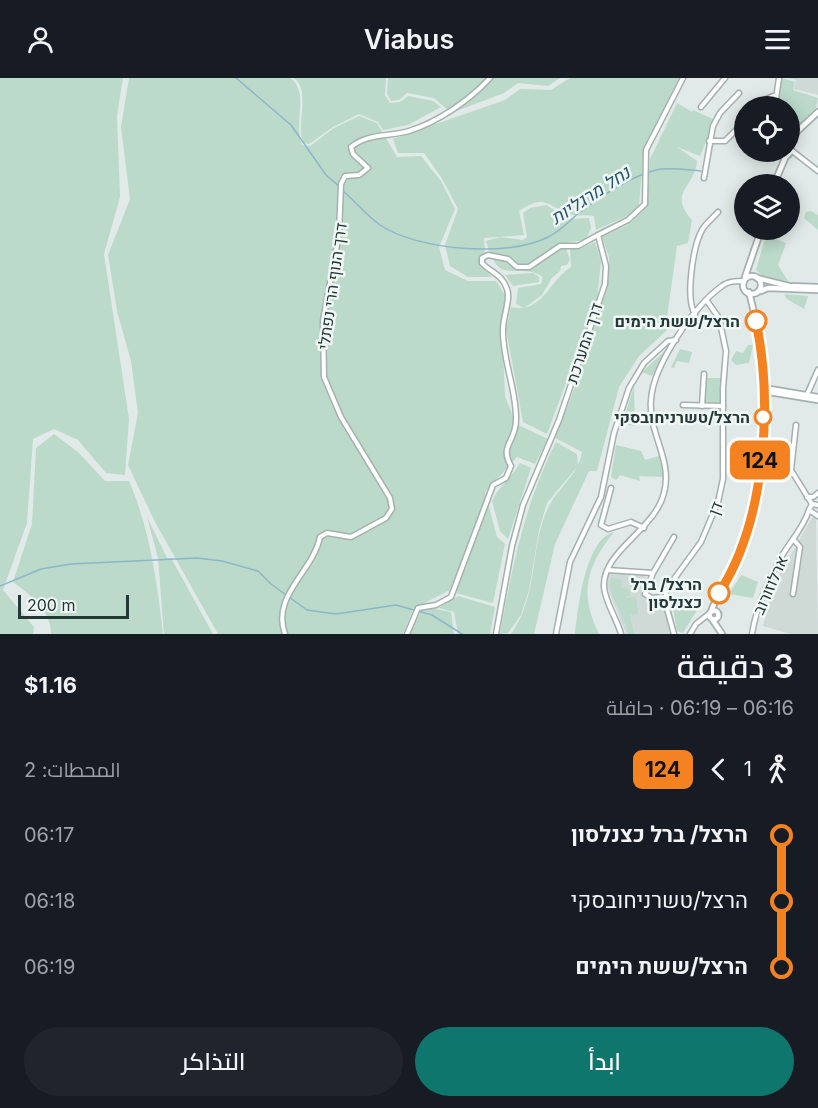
<!DOCTYPE html>
<html lang="ar">
<head>
<meta charset="utf-8">
<style>
  body { margin:0; font-family:Inter,Cairo,Heebo,sans-serif; background:#20242c; color:#f1f3f6; direction:rtl; height:100vh; display:flex; flex-direction:column; font-size:22px; white-space:nowrap }
  * { box-sizing:border-box; margin:0 }
  p { font-size:20px; color:#9ea1a6 }
  .icon { flex:none; width:33px; height:33px; fill:none; stroke:currentColor; stroke-width:2; stroke-linecap:round; stroke-linejoin:round }
  .map { position:relative; height:556px; overflow:hidden; direction:ltr }
  .side { display:flex; flex-direction:column; background:#171b24; flex:1 }
  .side>* { flex:none }
  .badge { padding:0 12px; border-radius:9px; font-size:21px; line-height:39px }
  .tools { position:absolute; left:734px; top:18px; display:grid; gap:12px }
  .tools a { display:grid; place-items:center; width:66px; height:66px; border-radius:50%; background:#171b24; box-shadow:0 3px 15px #0003; font-size:30px }
  .scale { position:absolute; left:18px; bottom:15px; width:111px; box-sizing:border-box; padding-left:6px; border:3px solid #233937; border-top:0; font-size:16px; line-height:21px; white-space:nowrap; color:#233937; -webkit-text-stroke:4px #f1f7f5; paint-order:stroke }
  .map>.badge { position:absolute; translate:-50% -50%; box-shadow:0 0 0 3px #fff }
  .legs { display:flex; align-items:center; gap:9px; height:66px; padding:0 24px; font-size:20px }
  .legs p { margin-inline-start:auto }
  .headline { display:flex; align-items:center; justify-content:space-between; height:102px; padding:0 24px }
  h1 { font-size:33px; font-weight:600; line-height:45px }
  .primary-button { display:flex; gap:12px; margin-top:auto; padding:12px 24px }
  .primary-button a { flex:1; height:69px; border-radius:36px; background:#0f766e; color:#fff; font-size:24px; font-weight:600; line-height:69px; text-align:center }
  .primary-button a+a { background:#20242c; color:#f1f3f6 }
  ul { padding:0 24px; list-style:none }
  li { display:flex; align-items:center; gap:21px; height:66px; font-size:22px }
  li i { display:grid; place-items:center; width:9px; height:100%; margin:0 8px; background:currentColor }
  li i::after { content:''; width:15px; height:15px; margin:-8px; border:4px solid; border-radius:50%; background:#171b24 }
  li p { margin-inline-start:auto }
  li:first-child i { background:linear-gradient(#0000 50%,currentColor 0) }
  li:last-child i { background:linear-gradient(currentColor 50%,#0000 0) }
  header { display:flex; justify-content:space-between; align-items:center; height:78px; padding:0 24px; background:#171b24; font-size:27px; font-weight:600 }
  .map>svg:first-child { display:block }
  .built { fill:#cfdad7 }
  .green { fill:#bbdac9 }
  .lines { fill:none; stroke-linecap:round; stroke-linejoin:round }
  .stream { stroke:#8cb7cb; stroke-width:1.5 }
  .minor-casing { stroke:#a4b1af; stroke-width:7 }
  .tertiary-casing { stroke:#a4b1af; stroke-width:8 }
  .minor { stroke:#fff; stroke-width:4 }
  .tertiary { stroke:#fff; stroke-width:4.5 }
  .line-1-casing { stroke:#fff; stroke-width:14 }
  .line-1 { stroke:#f58220; stroke-width:9 }
  .stop-1-dot { fill:#fff; stroke:#f58220; stroke-width:3 }
  .labels { text-anchor:middle; dominant-baseline:central; stroke-width:5; stroke-linejoin:round; paint-order:stroke }
  .street-label { font-size:16px; fill:#233937; stroke:#f1f7f5 }
  .stop-label { font-size:16px; font-weight:bold; fill:#233937; stroke:#f1f7f5; text-anchor:end }
  .water-label { font-size:18px; font-style:italic; fill:#215570; stroke:#f1f7f5 }
</style>
</head>
<body>
<header><svg class="icon" aria-label="menu" viewBox="0 0 24 24"><path d="M4 6h16M4 12h16M4 18h16"/></svg>Viabus<svg class="icon" aria-label="person" viewBox="0 0 24 24"><circle cx="12" cy="8" r="4"/><path d="M4 21q1-7 8-7t8 7"/></svg></header>
<div class="map">
<svg width="818" height="556" viewBox="0 0 818 556">
  <rect width="100%" height="100%" fill="#e1eae8"/>
  <g class="built">
    <path d="M788,0H818V17L794,11L796,2Z"/>
    <path d="M816,438L818,556H791L763,548L774,507L811,441Z"/>
    <path d="M609,494L646,498L643,517L647,521L664,526L671,556H626L607,508Z"/>
  </g>
  <g class="green">
    <path d="M0,0H123L117,38L120,119L104,176L129,341L125,397L106,395L78,362L54,351L33,361L27,445L3,512L34,549L33,556H0Z"/>
    <path d="M129,0H290C310,13 293,45 302,67L310,68L334,50L359,38L377,45L397,79L421,78L441,103L455,131L439,169L445,192L468,203H496L505,217L502,251L505,318L516,346L548,361L535,386L517,379L485,414L497,459L505,466L493,525L448,513L413,531L403,556H218L155,444L128,387L138,335L131,283L117,233L108,177L130,121L121,49Z"/>
    <path d="M294,0H386L385,17L390,25L400,24L408,18L433,23L441,29L408,47L383,52L378,44L359,36L333,49L309,66L303,65C296,45 311,12 294,0Z"/>
    <path d="M388,0H560L548,8L518,5L504,15L451,35L434,20L407,15L399,22L391,23L387,16Z"/>
    <path d="M570,0H679L644,70L639,127L629,137L596,152L594,138C587,136 577,139 570,136C547,128 545,115 519,133L524,157L484,160L485,173L481,178L480,188L492,199H468L450,188L445,167L458,131L441,99L424,75H398L393,61L505,22L520,11L551,12Z"/>
    <path d="M782,0L795,4L793,12L818,20L816,30L789,57V28H779Z"/>
    <path d="M677,25L692,34L693,32L715,42L700,78L677,69L697,83C695,110 667,114 692,142L688,165L677,168L667,239L676,244L639,278L619,309L597,393H589L555,466L534,556H511C539,516 529,474 547,432C556,411 579,397 582,374L555,360L574,311L609,200V179L602,159L628,147L643,133L647,120L650,81Z"/>
    <path d="M546,127L570,141L589,140L591,150L586,162L569,164L567,173L570,182L567,187L561,188L560,193L552,200L542,217L524,230L516,226L518,210L541,206L543,199C517,182 499,212 486,163L500,159L523,162L527,159L523,135L530,130Z"/>
    <path d="M811,133L818,137V152L804,140L806,134Z"/>
    <path d="M766,157L786,165L778,187L788,203L763,199L756,192Z"/>
    <path d="M595,164L601,183L597,221L547,356L523,344L506,251L511,229C543,236 549,202 571,189L570,171H580Z"/>
    <path d="M533,195L539,199V204L513,208L505,197Z"/>
    <path d="M784,216L808,218L804,231L787,221Z"/>
    <path d="M748,267H753L749,285L736,287L731,282L736,273L743,275Z"/>
    <path d="M669,269L652,298L642,294Z"/>
    <path d="M680,271L692,274L689,285L677,283L674,290L671,289Z"/>
    <path d="M706,300H721L720,325L705,324Z"/>
    <path d="M634,308L635,348L622,346Z"/>
    <path d="M54,356L78,374L105,403H129C150,452 157,503 163,556H51C52,534 30,516 13,504L32,446L36,370Z"/>
    <path d="M556,364L577,376L578,388L547,425L539,452L529,512L521,537L508,555L500,556C512,489 525,425 556,364Z"/>
    <path d="M616,367L641,373L645,382L659,378L664,399L639,398L640,403L620,397L616,402L611,399Z"/>
    <path d="M520,385L531,390L508,461L500,453L492,423C499,408 512,399 520,385Z"/>
    <path d="M147,439L167,480H171L213,556H164L158,480Z"/>
    <path d="M614,454C586,489 579,515 599,556H575C578,531 585,461 614,454Z"/>
    <path d="M741,497L758,504L753,520L729,516Z"/>
    <path d="M611,500L622,502L621,509L629,512L630,518H626L634,556H628C626,537 606,518 611,500Z"/>
    <path d="M458,518L495,529L490,556H458L454,534L439,530Z"/>
    <path d="M636,519L638,536L629,537L627,520Z"/>
    <path d="M671,520L697,532L683,555L677,553Z"/>
    <path d="M431,530L451,534L454,556H410L421,533Z"/>
  </g>
  <g class="lines">
    <g class="stream">
      <path d="M236,0L291,47L326,97L340,109"/>
      <path d="M343,113C355,123 367,138 380,147C417,172 508,180 548,159C560,154 570,142 580,134C600,119 632,98 656,92C670,89 687,92 701,93"/>
      <path d="M0,508L41,491L71,486L197,480L222,483L258,493L271,506L307,532L336,536L396,527L432,537L462,556"/>
    </g>
    <g class="minor-casing">
      <g id="minor">
        <path d="M758,28L766,21L776,17"/>
        <path d="M775,28L779,0"/>
        <path d="M701,29L725,0"/>
        <path d="M709,63H725L744,44"/>
        <path d="M791,72L818,93"/>
        <path d="M704,100L713,48L720,35L739,15"/>
        <path d="M695,236C685,221 693,168 702,152C706,145 713,140 718,134"/>
        <path d="M806,319L818,292"/>
        <path d="M683,327L723,328"/>
        <path d="M702,328L704,296"/>
        <path d="M796,347L791,392L812,426"/>
        <path d="M611,410L601,447L608,451L631,444L644,450"/>
        <path d="M807,419H813L818,415"/>
        <path d="M818,427L812,426L809,432L818,438"/>
        <path d="M608,492L653,495L674,459"/>
        <path d="M653,495L645,516L652,520L664,519"/>
        <path d="M793,516L800,469L794,462"/>
        <path d="M285,556C271,517 313,494 320,459L327,455L351,459L386,440L392,431L390,420L341,339L324,299L323,243L339,156L341,106L345,98L359,97L368,90L353,76L351,69C368,55 389,59 409,53C438,44 470,22 490,0"/>
        <path d="M407,556L418,530L436,527L451,519L493,407L506,400L511,388C499,367 516,364 516,342C517,312 502,282 503,251C503,239 511,221 507,211C502,196 491,195 482,185V180L488,177L508,181L517,189H529L560,168H578L598,157"/>
        <path d="M496,556L512,468L523,427L559,342L605,206L606,188L598,157L628,142L645,126L646,72L683,0"/>
        <path d="M556,556L570,484L601,419L614,355L629,310L644,285L668,263L676,262"/>
        <path d="M621,556C617,541 605,524 604,509C602,473 655,452 664,415C673,382 648,355 651,322C653,287 694,228 722,208C728,203 736,203 744,203"/>
        <path d="M674,556L666,527V512L701,464L718,424L723,401V310L726,273L719,240L707,223"/>
        <path d="M690,556L696,546L710,535"/>
        <path d="M752,556C756,531 768,503 780,481C790,463 803,451 809,432"/>
      </g>
    </g>
    <g class="tertiary-casing">
      <g id="tertiary">
        <path d="M789,61L818,34"/>
        <path d="M778,74L782,78L788,77L791,73L789,68"/>
        <path d="M774,106L786,78"/>
        <circle cx="752" cy="207" r="9"/>
        <path d="M745,199L761,152"/>
        <path d="M757,200L789,208L818,209"/>
        <path d="M761,213L768,210L818,212"/>
        <path d="M765,306L770,311L818,319"/>
        <path d="M763,313L818,322"/>
        <circle cx="714" cy="537" r="4.5"/>
        <path d="M711,534C718,511 736,492 744,468C770,392 770,292 749,214"/>
        <path d="M712,541L722,556"/>
      </g>
    </g>
    <use href="#minor" class="minor"/>
    <use href="#tertiary" class="tertiary"/>
  </g>
  <g class="lines">
    <g class="line-1-casing">
      <path id="line-1" d="M719,515C766,443 773,325 756,243"/>
    </g>
    <use href="#line-1" class="line-1"/>
  </g>
  <g class="stop-1-dot">
    <circle cx="756" cy="243" r="10"/>
    <circle cx="763" cy="339" r="8"/>
    <circle cx="719" cy="515" r="10"/>
  </g>
  <g class="labels">
    <g class="street-label">
      <text transform="translate(332 208) rotate(-82)">דרך הנוף הרי נפתלי</text>
      <text transform="translate(584 265) rotate(-72)">דרך המערכת</text>
      <text transform="translate(715 430) rotate(-69)">דן</text>
      <text transform="translate(770 507) rotate(-66)">ארלוזורוב</text>
    </g>
    <g class="stop-label">
      <text x="740" y="243">הרצל/ששת הימים</text>
      <text x="750" y="339">הרצל/טשרניחובסקי</text>
      <text x="702" y="506">הרצל/ ברל<tspan x="702" dy="18">כצנלסון</tspan></text>
    </g>
    <g class="water-label">
      <text transform="translate(590 117) rotate(-33)">נחל מרגליות</text>
    </g>
  </g>
</svg>
<div class="tools">
<a><svg class="icon" aria-label="locate" viewBox="0 0 24 24"><circle cx="12" cy="12" r="6"/><path d="M12 2v4M12 18v4M2 12h4M18 12h4"/></svg></a>
<a><svg class="icon" aria-label="layers" viewBox="0 0 24 24"><path d="M12 4l9 5-9 5-9-5zM3 14l9 5 9-5"/></svg></a>
</div>
<div class="scale">200 m</div>
<b class="badge" style="left:760px;top:382px;background:#f58220;color:#111">124</b>
</div>
<section class="side">
<div class="headline"><div><h1>3 دقيقة</h1><p>06:16 – 06:19 · حافلة</p></div><b>$1.16</b></div>
<div class="legs"><svg class="icon" aria-label="walk" viewBox="0 0 24 24"><circle cx="13" cy="4" r="2"/><path d="M13 8l-2 6 4 7M11 14l-3 7M7 12l3-4h3l4 4"/></svg>1<svg class="icon" aria-label="back" viewBox="0 0 24 24"><path d="M15 5l-7 7 7 7"/></svg><b class="badge" style="background:#f58220;color:#111">124</b><p>المحطات: 2</p></div>
<ul>
<li><i style="color:#f58220"></i><b>הרצל/ ברל כצנלסון</b><p>06:17</p></li>
<li><i style="color:#f58220"></i><span>הרצל/טשרניחובסקי</span><p>06:18</p></li>
<li><i style="color:#f58220"></i><b>הרצל/ששת הימים</b><p>06:19</p></li>
</ul>
<div class="primary-button"><a>ابدأ</a><a>التذاكر</a></div>
</section>
</body>
</html>
